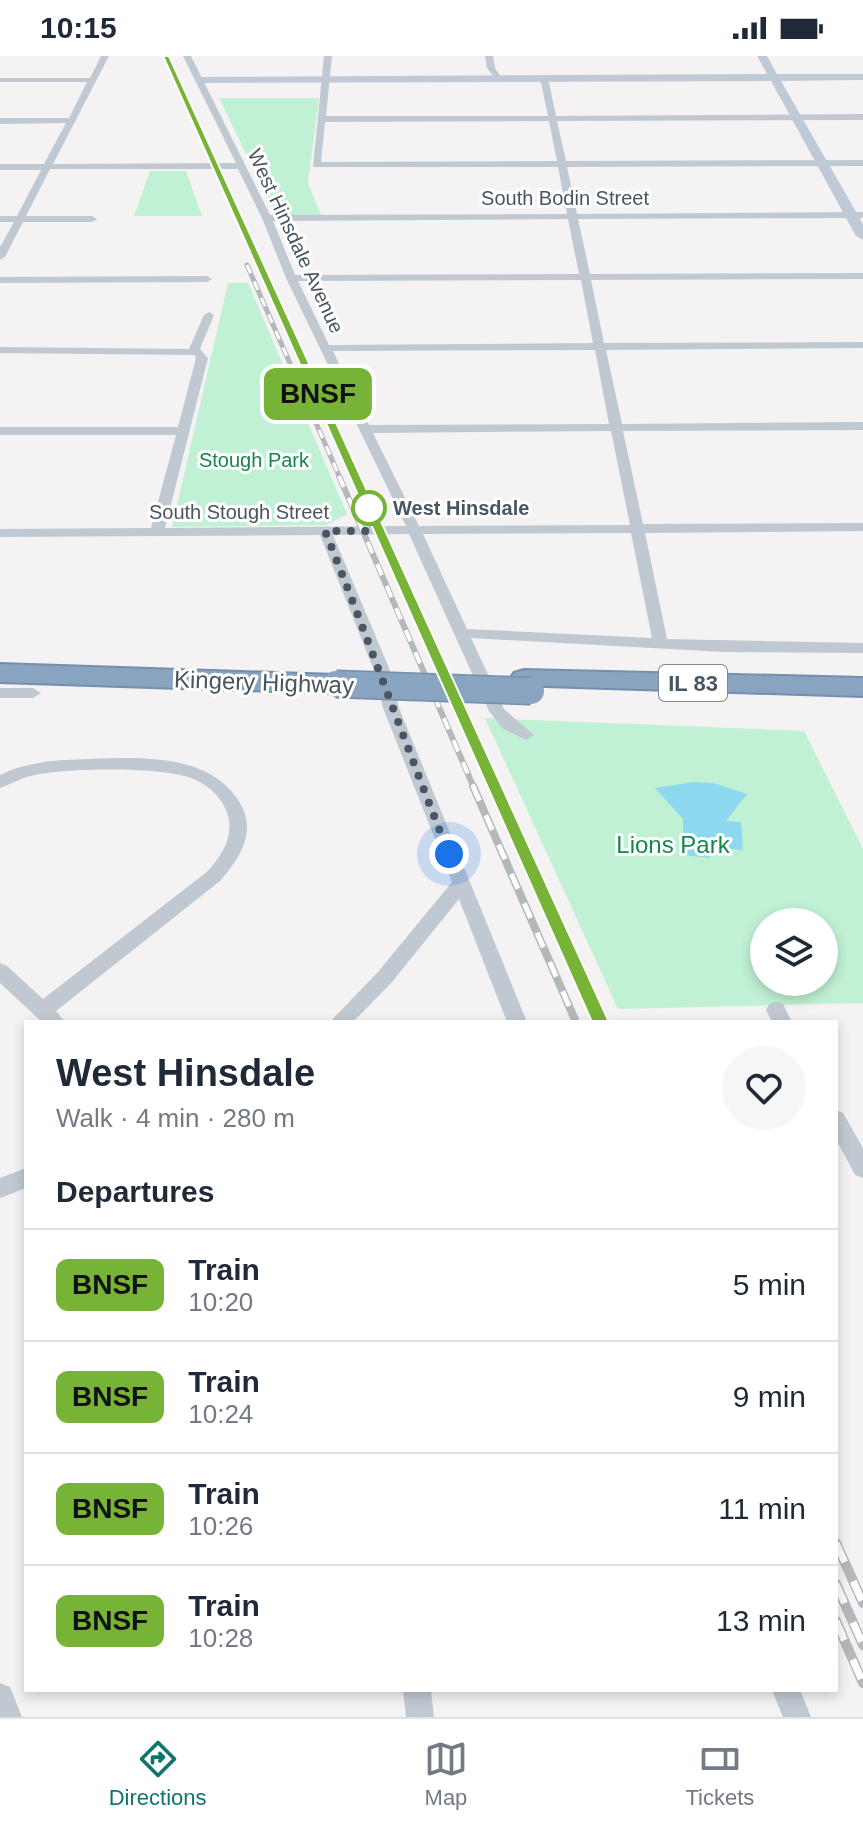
<!DOCTYPE html>
<html lang="en">
<head>
<meta charset="utf-8">
<style>
  body { margin:0; font-family:Helvetica,sans-serif; background:#f6f6f7; color:#1f2937; height:100vh; display:flex; flex-direction:column; font-size:30px; white-space:nowrap }
  * { box-sizing:border-box; margin:0 }
  p { font-size:26px; color:#747a83 }
  .icon { flex:none; width:44px; height:44px; fill:none; stroke:currentColor; stroke-width:2; stroke-linecap:round; stroke-linejoin:round }
  .map { position:relative; flex:1; overflow:hidden }
  .details { position:absolute; left:24px; top:964px; width:814px; height:672px; display:flex; flex-direction:column; background:#fff; border-radius:0px; box-shadow:0 4px 12px #0003 }
  .details>* { flex:none }
  .badge { padding:0 16px; border-radius:12px; font-size:28px; line-height:52px }
  .fabs { position:absolute; left:750px; top:852px; display:grid; gap:16px }
  .fabs a { display:grid; place-items:center; width:88px; height:88px; border-radius:50%; background:#fff; box-shadow:0 4px 12px #0003; font-size:40px }
  .you { position:absolute; width:40px; height:40px; margin:-20px; border:6px solid #fff; border-radius:50%; background:#1a73e8; box-shadow:0 0 0 12px #1a73e833 }
  .map>.badge { position:absolute; translate:-50% -50%; box-shadow:0 0 0 4px #fff }
  h2 { padding:0 32px; font-size:30px; line-height:72px }
  .round { display:grid; place-items:center; flex:none; width:84px; height:84px; border-radius:42px; background:#f6f6f7 }
  .head { display:flex; align-items:center; justify-content:space-between; height:136px; padding:0 32px }
  h1 { font-size:38px; font-weight:800; line-height:60px }
  ul { padding:0; list-style:none }
  li { display:flex; align-items:center; gap:24px; height:112px; padding:0 32px; border-top:2px solid #e0e1e3 }
  li div { flex:1 }
  li b { display:block; font-size:30px }
  li em { font-style:normal }
  li .badge { min-width:88px; font-weight:700; text-align:center }
  .status { display:flex; justify-content:space-between; align-items:center; height:56px; padding:0 40px; background:#fff; direction:ltr }
  .status svg { height:22px; fill:currentColor }
  .tab-bar { display:flex; justify-content:space-around; align-items:center; height:112px; border-top:2px solid #e0e1e3; background:#fff; font-size:22px; color:#747a83 }
  .tab-bar a { display:grid; justify-items:center; gap:4px }
  .tab-bar .active { color:#0f766e }
  .map>svg:first-child { display:block }
  .green { fill:#c1f1d4; fill-rule:evenodd }
  .water { fill:#8dd9ef }
  .lines { fill:none; stroke-linecap:round; stroke-linejoin:round }
  .highway-casing { stroke:#748fad; stroke-width:4 }
  .street { fill:#c0c9d1; fill-rule:evenodd }
  .secondary { fill:#c0cad6; fill-rule:evenodd }
  .highway { fill:#89a4c1; fill-rule:evenodd }
  .rail-far4-casing { stroke:#b4b7bc; stroke-width:3 }
  .rail-far3-casing { stroke:#b4b7bc; stroke-width:5 }
  .rail-far2-casing { stroke:#b4b7bc; stroke-width:6 }
  .rail-far1-casing { stroke:#b4b7bc; stroke-width:8 }
  .rail-casing { stroke:#b4b7bc; stroke-width:10 }
  .rail-far4 { stroke:#fff; stroke-width:2; stroke-dasharray:7; stroke-linecap:butt }
  .rail-far3 { stroke:#fff; stroke-width:3; stroke-dasharray:9; stroke-linecap:butt }
  .rail-far2 { stroke:#fff; stroke-width:4; stroke-dasharray:12; stroke-linecap:butt }
  .rail-far1 { stroke:#fff; stroke-width:5; stroke-dasharray:16; stroke-linecap:butt }
  .rail { stroke:#fff; stroke-width:7; stroke-dasharray:21; stroke-linecap:butt }
  .highway-bridge-casing { stroke:#748fad; stroke-width:29; stroke-linecap:butt }
  .highway-bridge { stroke:#89a4c1; stroke-width:26 }
  .line { fill:#77b337; stroke:#fff; stroke-width:2 }
  .walk { stroke:#495560; stroke-width:8; stroke-dasharray:0 14.4 }
  .stop-dot { fill:#fff; stroke:#77b337; stroke-width:4 }
  .labels { text-anchor:middle; dominant-baseline:central; stroke-width:6; stroke-linejoin:round; paint-order:stroke }
  .far-street-label { font-size:20px; fill:#495560; stroke:#fff }
  .far-park-label { font-size:20px; fill:#16864f; stroke:#fff }
  .far-stop-label { font-size:20px; font-weight:bold; fill:#495560; stroke:#fff; text-anchor:start }
  .shield { fill:#fff; stroke:#808890; stroke-width:2 }
  .shield-label { font-size:22px; font-weight:bold; fill:#495560 }
  .street-label { font-size:24px; fill:#495560; stroke:#fff }
  .park-label { font-size:24px; fill:#16864f; stroke:#fff }
</style>
</head>
<body>
<div class="status"><b>10:15</b><svg viewBox="0 0 49 12"><path d="M0 12V9h3v3zM5 12V6h3v6zM10 12V3h3v9zM15 12V0h3v12zM26 1h20v11H26zM47 4h2v5h-2z"/></svg></div>
<div class="map">
<svg width="863" height="1661" viewBox="0 0 863 1661">
  <rect width="100%" height="100%" fill="#f4f2f2"/>
  <g class="green">
    <path d="M219,42H319L308,127L321,159H276Z"/>
    <path d="M150,115H186L202,160H134Z"/>
    <path d="M228,227H248L347,458L327,469L172,471Z"/>
    <path d="M485,662L804,675L863,793V947L618,953ZM764,866H824V926H764Z"/>
  </g>
  <path class="water" d="M694,726L713,727L747,738L726,765L741,766L743,794L711,791L710,802L683,799V763L655,732Z"/>
  <g class="lines">
    <g class="highway-casing">
      <g id="highway">
        <path d="M0,608L336,619L346,622L350,628L346,634L336,637L0,626Z"/>
        <path d="M524,614L863,622V640L514,629L510,623L514,617Z"/>
      </g>
    </g>
    <g class="street">
      <path d="M101,0H109L53,108L236,107L183,0H191L270,159L567,158L558,111H313L324,0H332L326,60H548L540,22L544,20L548,22L556,60L863,58V64L557,65L566,105L863,104V110L567,111L577,158L863,156V162L578,163L590,218L863,217V223L591,224L604,287L863,286V292L606,294L622,368L863,366V374L623,375L643,468L863,467V475L645,477L667,583L863,587V597L724,596L471,582L504,653L534,679L526,684L502,672L489,655L409,478L333,479L389,612L399,652L527,966H507L459,843L392,926L353,966H330L378,916L452,826L383,652L373,612L320,479L0,481V473L151,472L176,379H0V371H178L196,302L195,299L0,297V291L189,293L204,259L209,256L214,259L200,293L208,302L165,472L406,470L286,222L262,162L238,113H50L26,160H92L97,163L92,166H23L5,201L0,204V191L14,166H0V160H17L41,114H0V108H44L66,67L0,68V62H69L87,26H0V22H90ZM549,65L557,105L321,106L325,66ZM568,163L579,218L295,219L273,165ZM581,224L593,287L329,289L298,225ZM595,294L609,368L369,369L333,295ZM611,375L630,469L419,470L373,377ZM631,477L652,582L467,573L423,478Z"/>
      <path d="M485,0H493L495,12L503,24H497L487,12Z"/>
      <path d="M0,221L207,220L212,223L207,226L0,227Z"/>
      <path d="M0,632H33L41,637L33,642H0Z"/>
      <path d="M63,704C120,703 213,689 243,753C255,779 238,805 220,825L56,955L65,966H42L0,927V907L7,910L43,943L208,815C223,798 236,777 226,754C220,740 210,731 196,724C166,710 69,712 35,719C22,721 12,728 0,732V719C20,709 41,706 63,704Z"/>
      <path d="M776,946L783,948L792,966H772L766,954L769,948Z"/>
      <path d="M836,1054L843,1057L863,1092V1122L855,1119L836,1083Z"/>
      <path d="M26,1112V1132L0,1142V1122Z"/>
      <path d="M0,1627L10,1631L22,1661H0Z"/>
      <path d="M403,1634H431L434,1661H406Z"/>
      <path d="M772,1634H800L811,1661H783Z"/>
    </g>
    <path class="secondary" d="M757,0H767L777,18H863V24L781,25L863,168V184L856,180L771,25L199,27L194,24L199,21L767,18Z"/>
    <use href="#highway" class="highway"/>
    <g class="rail-far4-casing">
      <path id="rail-far4" d="M166,0L249,184"/>
    </g>
    <g class="rail-far3-casing">
      <g id="rail-far3">
        <path d="M248,182L356,422"/>
        <path d="M247,209L340,422"/>
      </g>
    </g>
    <g class="rail-far2-casing">
      <g id="rail-far2">
        <path d="M339,420L474,732"/>
        <path d="M355,420L496,732"/>
      </g>
    </g>
    <g class="rail-far1-casing">
      <g id="rail-far1">
        <path d="M473,730L576,966"/>
        <path d="M495,730L601,966"/>
      </g>
    </g>
    <g class="rail-casing">
      <g id="rail">
        <path d="M836,1487L863,1547"/>
        <path d="M836,1528L863,1589"/>
        <path d="M836,1565L863,1627"/>
      </g>
    </g>
    <use href="#rail-far4" class="rail-far4"/>
    <use href="#rail-far3" class="rail-far3"/>
    <use href="#rail-far2" class="rail-far2"/>
    <use href="#rail-far1" class="rail-far1"/>
    <use href="#rail" class="rail"/>
    <g class="highway-bridge-casing">
      <path id="highway-bridge" d="M336,628L531,635"/>
    </g>
    <use href="#highway-bridge" class="highway-bridge"/>
  </g>
  <path class="line" d="M163,0H169L609,966L607,971L601,973L592,966Z"/>
  <g class="lines">
    <path class="walk" d="M369,452L371,475H325C368,582 406,690 449,798"/>
  </g>
  <circle class="stop-dot" cx="369" cy="452" r="16"/>
  <g class="labels">
    <g class="far-street-label">
      <text x="565" y="142">South Bodin Street</text>
      <text transform="translate(296 185) rotate(65)">West Hinsdale Avenue</text>
      <text x="239" y="456">South Stough Street</text>
    </g>
    <g class="far-park-label">
      <text x="254" y="404">Stough Park</text>
    </g>
    <g class="far-stop-label">
      <text x="393" y="452">West Hinsdale</text>
    </g>
    <rect class="shield" x="659" y="609" width="68" height="36" rx="6"/>
    <g class="shield-label">
      <text x="693" y="627">IL 83</text>
    </g>
    <g class="street-label">
      <text transform="translate(264 626) rotate(2)">Kingery Highway</text>
    </g>
    <g class="park-label">
      <text x="673" y="788">Lions Park</text>
    </g>
  </g>
</svg>
<div class="fabs">
<a><svg class="icon" aria-label="layers" viewBox="0 0 24 24"><path d="M12 4l9 5-9 5-9-5zM3 14l9 5 9-5"/></svg></a>
</div>
<div class="you" style="left:449px;top:798px"></div>
<b class="badge" style="left:318px;top:338px;background:#77b337;color:#111">BNSF</b>
<section class="details">
<div class="head"><div><h1>West Hinsdale</h1><p>Walk · 4 min · 280 m</p></div><a class="round"><svg class="icon" aria-label="heart" viewBox="0 0 24 24"><path d="M12 20l-8-8c-3-5 5-10 8-4 3-6 11-1 8 4z"/></svg></a></div>
<h2>Departures</h2>
<ul>
<li><span class="badge" style="background:#77b337;color:#111">BNSF</span><div><b>Train</b><p>10:20</p></div><em>5 min</em></li>
<li><span class="badge" style="background:#77b337;color:#111">BNSF</span><div><b>Train</b><p>10:24</p></div><em>9 min</em></li>
<li><span class="badge" style="background:#77b337;color:#111">BNSF</span><div><b>Train</b><p>10:26</p></div><em>11 min</em></li>
<li><span class="badge" style="background:#77b337;color:#111">BNSF</span><div><b>Train</b><p>10:28</p></div><em>13 min</em></li>
</ul>
</section>
</div>
<nav class="tab-bar">
<a class="active"><svg class="icon" aria-label="directions" viewBox="0 0 24 24"><path d="M12 3l9 9-9 9-9-9zM9 14v-3h6M13 9l2 2-2 2"/></svg>Directions</a>
<a><svg class="icon" aria-label="map" viewBox="0 0 24 24"><path d="M3 6l6-2 6 2 6-2v14l-6 2-6-2-6 2zM9 4v14M15 6v14"/></svg>Map</a>
<a><svg class="icon" aria-label="tickets" viewBox="0 0 24 24"><path d="M3 7h18v10H3zM15 7v10"/></svg>Tickets</a>
</nav>
</body>
</html>
